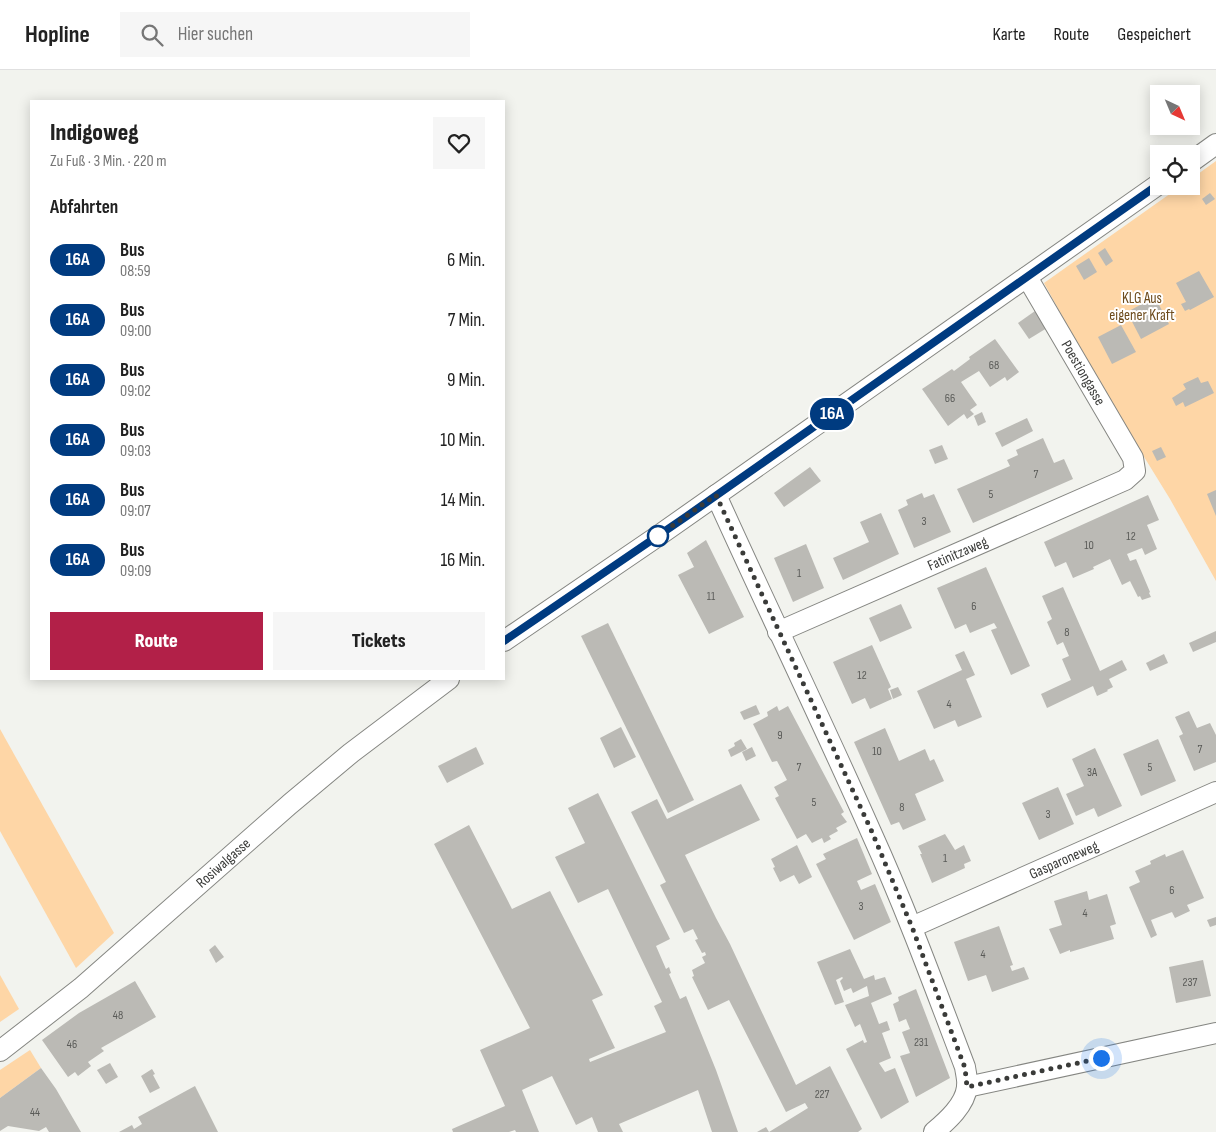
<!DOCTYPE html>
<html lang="de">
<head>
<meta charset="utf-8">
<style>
  body { margin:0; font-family:"Sofia Sans Condensed",sans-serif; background:#f6f6f6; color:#222; height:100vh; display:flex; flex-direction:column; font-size:19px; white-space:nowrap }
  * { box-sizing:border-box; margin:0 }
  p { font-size:16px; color:#767676 }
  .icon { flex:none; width:28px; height:28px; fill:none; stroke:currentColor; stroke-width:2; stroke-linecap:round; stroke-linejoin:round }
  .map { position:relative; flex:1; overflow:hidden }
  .drawer { position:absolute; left:30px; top:30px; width:475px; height:580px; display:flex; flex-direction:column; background:#fff; border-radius:0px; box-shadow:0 2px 12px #0003 }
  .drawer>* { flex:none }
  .badge { padding:0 10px; border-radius:16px; font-size:18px; line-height:32px }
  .needle { width:32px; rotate:136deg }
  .controls { position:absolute; left:1150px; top:15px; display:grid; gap:10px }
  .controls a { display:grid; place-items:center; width:50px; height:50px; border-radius:0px; background:#fff; box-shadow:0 2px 12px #0003; font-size:25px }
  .you { position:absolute; width:25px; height:25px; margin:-12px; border:4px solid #fff; border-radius:50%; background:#1a73e8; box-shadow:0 0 0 8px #1a73e833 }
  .map>.badge { position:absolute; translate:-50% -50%; box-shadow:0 0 0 2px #fff }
  h2 { padding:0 20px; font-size:19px; line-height:45px }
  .round { display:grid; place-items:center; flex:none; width:52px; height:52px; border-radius:0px; background:#f6f6f6 }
  .summary { display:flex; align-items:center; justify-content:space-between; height:85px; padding:0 20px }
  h1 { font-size:24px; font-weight:800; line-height:38px }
  .primary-button { display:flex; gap:10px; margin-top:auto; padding:10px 20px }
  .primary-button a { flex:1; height:58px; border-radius:0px; background:#b22048; color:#fff; font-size:20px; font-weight:800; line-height:58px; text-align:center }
  .primary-button a+a { background:#f6f6f6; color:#222 }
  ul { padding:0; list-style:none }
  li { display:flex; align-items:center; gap:15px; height:60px; padding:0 20px }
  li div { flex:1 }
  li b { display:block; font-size:19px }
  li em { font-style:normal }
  li .badge { min-width:55px; font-weight:700; text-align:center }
  header { display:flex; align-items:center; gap:30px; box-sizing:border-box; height:70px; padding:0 25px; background:#fff; border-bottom:1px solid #e0e0e0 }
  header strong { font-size:24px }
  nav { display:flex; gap:28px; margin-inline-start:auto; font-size:18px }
  .search { width:350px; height:45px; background:#f6f6f6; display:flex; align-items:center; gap:12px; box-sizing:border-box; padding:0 18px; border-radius:0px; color:#767676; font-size:19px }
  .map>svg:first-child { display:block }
  .green { fill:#fed6a6 }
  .building { fill:#bbbab5 }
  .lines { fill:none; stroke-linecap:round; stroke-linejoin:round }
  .street-casing { stroke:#858682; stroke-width:22 }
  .street { stroke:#fff; stroke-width:20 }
  .line-casing { stroke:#fff; stroke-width:11 }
  .line { stroke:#003b80; stroke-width:8 }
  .walk { stroke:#3a3b39; stroke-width:5; stroke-dasharray:0 9 }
  .stop-dot { fill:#fff; stroke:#003b80; stroke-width:2.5 }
  .labels { text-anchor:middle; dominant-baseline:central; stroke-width:4; stroke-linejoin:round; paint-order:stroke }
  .number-label { font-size:12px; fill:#5a5b58 }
  .park-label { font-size:15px; fill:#6d4b1c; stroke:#fff }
  .street-label { font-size:15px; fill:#3a3b39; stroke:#fff }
</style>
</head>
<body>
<header>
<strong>Hopline</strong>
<div class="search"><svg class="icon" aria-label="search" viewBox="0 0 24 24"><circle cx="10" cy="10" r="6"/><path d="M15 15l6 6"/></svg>Hier suchen</div>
<nav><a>Karte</a><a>Route</a><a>Gespeichert</a></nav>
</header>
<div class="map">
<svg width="1216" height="1062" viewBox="0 0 1216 1062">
  <rect width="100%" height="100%" fill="#f2f3ee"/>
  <g class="green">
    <path d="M1216,91V511L1170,429L1101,317L1044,213L1181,116H1191V109Z"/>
    <path d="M0,659L114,863L76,898L0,761Z"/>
    <path d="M0,905L19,939L0,952Z"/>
    <path d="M30,980L41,998L0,1028V1000Z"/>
  </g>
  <g class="building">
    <path d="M1210,123L1215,129L1206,135L1202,129Z"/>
    <path d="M1105,178L1113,191L1106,196L1098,183Z"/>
    <path d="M1089,188L1097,202L1084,210L1076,196Z"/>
    <path d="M1199,201L1214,227L1190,240L1189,239L1185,241L1181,234L1186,232L1176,213Z"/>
    <path d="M1155,227L1169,254L1141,269L1127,242Z"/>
    <path d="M1035,241L1047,258L1029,269L1018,253Z"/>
    <path d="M1121,255L1136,282L1112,294L1098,267Z"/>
    <path d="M995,269L1019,302L1007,311L1005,307L990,317L979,301L961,312L977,335L970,340L974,344L967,349L964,344L948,356L922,319L952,299L954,301L970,289L969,287Z"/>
    <path d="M1198,307L1201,313L1208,311L1214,323L1185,337L1183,332L1176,336L1172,328L1186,319L1183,314Z"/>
    <path d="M982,342L986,352L978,356L974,346Z"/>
    <path d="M1027,348L1033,361L1002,377L995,363Z"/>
    <path d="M1043,368L1054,393L1064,389L1073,409L973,453L957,419L1010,396L1007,390L1018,385L1016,380Z"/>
    <path d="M942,375L948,389L935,394L929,380Z"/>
    <path d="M1161,377L1166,387L1157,391L1152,381Z"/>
    <path d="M810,397L821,411L784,437L774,423Z"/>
    <path d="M1216,420V446L1207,424Z"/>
    <path d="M922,423L924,428L934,424L951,462L914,478L898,440L908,435L906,430Z"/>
    <path d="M1148,425L1159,450L1147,455L1157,479L1145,485L1142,478L1127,484L1130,491L1136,489L1150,522L1149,523L1151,527L1142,530L1140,526L1138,527L1130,511L1122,515L1110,489L1093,497L1094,499L1073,508L1066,492L1055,497L1044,472Z"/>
    <path d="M881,443L899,484L843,510L833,488L869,472L860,452Z"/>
    <path d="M706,470L744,547L709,564L678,505L694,497L687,483Z"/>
    <path d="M806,474L824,518L793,532L774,488Z"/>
    <path d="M986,497L1030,596L1011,605L991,560L997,558L994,553L970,563L966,554L955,559L937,518Z"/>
    <path d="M1063,517L1100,601L1122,590L1127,600L1109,609L1113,617L1107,620L1108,621L1097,626L1093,616L1047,638L1041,624L1071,610L1062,589L1069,586L1063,572L1057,575L1047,552L1052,549L1042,526Z"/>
    <path d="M901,534L912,558L880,572L869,548Z"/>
    <path d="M608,553L694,730L668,743L581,566Z"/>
    <path d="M1216,561V572L1193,582L1189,573Z"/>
    <path d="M872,575L891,617L888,619L892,629L870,639L865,628L852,634L833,592Z"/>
    <path d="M964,581L975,605L966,609L982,647L958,657L955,650L934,659L917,621L962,600L955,585Z"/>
    <path d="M1164,584L1168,593L1150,601L1146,593Z"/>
    <path d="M898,617L902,625L893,629L890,620Z"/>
    <path d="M756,635L760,644L744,650L740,642Z"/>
    <path d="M777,636L779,641L788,636L844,742L841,744L847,752L836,758L838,761L829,766L831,769L824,773L822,768L812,773L806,764L797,769L775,728L779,726L774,717L787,710L777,691L772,692L753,654L768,646L767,642Z"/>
    <path d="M1189,641L1197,658L1210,653L1216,665V692L1194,701L1179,666L1183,664L1175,647Z"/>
    <path d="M621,657L636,687L614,698L600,668Z"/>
    <path d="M885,658L899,691L925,679L930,691L934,689L944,711L915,724L926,750L903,760L899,752L891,755L854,672Z"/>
    <path d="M741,669L747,679L731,687L728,680L735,676L734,673Z"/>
    <path d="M1158,669L1176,711L1141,726L1123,684Z"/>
    <path d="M476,677L484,694L447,713L438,696Z"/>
    <path d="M752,677L756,686L746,691L742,682Z"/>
    <path d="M1095,678L1122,736L1098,747L1094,738L1076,746L1066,724L1084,716L1072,689Z"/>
    <path d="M741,714L760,750L685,785L716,848L730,874L796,1015L830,996L862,1059L858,1062H757L766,1057L769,1062L808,1038L805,1033L786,1042L729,930L708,940L692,907L694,906L692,900L705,893L702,887L706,885L705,882L702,883L695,870L698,869L693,859L684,863L660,815L666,812L631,742L657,729L667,749Z"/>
    <path d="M1058,717L1074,754L1039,770L1022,733Z"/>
    <path d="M598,723L670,869L656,876L666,899L669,897L671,903L669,904L680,929L686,926L716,1000L738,1062H712L698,1020L619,1054L623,1062H598L592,1047L576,1055L552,1006L522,1020L539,1062H516L515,1060L509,1062H453L452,1059L505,1036L480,980L530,958L434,774L469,755L512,839L550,821L603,925L592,930L615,978L589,989L590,992L666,962L654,936L662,932L608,819L578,833L555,787L585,773L568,738Z"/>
    <path d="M945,764L955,780L964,775L971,791L964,794L965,798L932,813L920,784H922L918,776Z"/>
    <path d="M857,768L872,804L857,811L861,820L875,814L891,852L854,870L816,794L826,789L823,784Z"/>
    <path d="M797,775L812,807L799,814L794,805L780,812L773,798L775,797L771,789Z"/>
    <path d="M1183,780L1204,828L1187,835L1190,841L1175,848L1172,842L1151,850L1157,865L1151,868L1129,817L1140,812L1135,801L1151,794L1150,791L1165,784L1166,787Z"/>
    <path d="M1087,821L1089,830L1107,824L1116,854L1110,856L1114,869L1070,882V880L1060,884L1049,859L1062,855L1054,831Z"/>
    <path d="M1216,847V855L1210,857L1207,850Z"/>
    <path d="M999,856L1013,895L1010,896L1012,901L1024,897L1029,909L992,922L986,905L968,911L954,872Z"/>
    <path d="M215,875L224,887L216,893L209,880Z"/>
    <path d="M850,879L864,909L874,905L875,910L885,907L892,924L871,933L879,954L887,951L890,960L882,963L891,988L879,993L885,1002L895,998L909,1032L881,1049L846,979L863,970L864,973L867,972L860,954L855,957L845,935L869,926L867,916L853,923L851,918L844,921L840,911L843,908L842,907L836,910L844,932L835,935L817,892Z"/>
    <path d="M1203,890L1211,926L1176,933L1169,897Z"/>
    <path d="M135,911L156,947L101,978L104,981L88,992L91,996L78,1006L75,1002L68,1007L42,970L79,943Z"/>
    <path d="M916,919L950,1008L916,1027L900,986L910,983L902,962L910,959L906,949L899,952L893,934L899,931L898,927Z"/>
    <path d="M110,993L118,1007L106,1014L97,1000Z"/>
    <path d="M41,998L56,1019L81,1062H49L46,1057L39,1061L8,1056L0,1061V1028Z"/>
    <path d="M152,999L155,1004L153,1005L160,1018L150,1023L141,1006Z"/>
    <path d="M195,1016L218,1062H119L132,1055L134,1059L142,1054L138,1047Z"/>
  </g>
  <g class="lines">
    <g class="street-casing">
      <g id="street">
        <path d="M1191,92L1216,74"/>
        <path d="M716,425C767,538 821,649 871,762C906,839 935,918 965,997C966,1004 968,1011 967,1017C965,1035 947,1051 934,1062"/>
        <path id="s1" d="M778,562L1125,410L1135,401L1133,388L1027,207"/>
        <path d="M504,571L658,466L1159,114"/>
        <path id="s2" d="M912,857L1216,722"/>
        <path id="s3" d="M0,981L81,918L290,734L351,683L449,609"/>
        <path d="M967,1017L1216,963"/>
      </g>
    </g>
    <use href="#street" class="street"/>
  </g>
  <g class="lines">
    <g class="line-casing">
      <path id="line" d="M504,571L687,446L1159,114"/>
    </g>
    <use href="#line" class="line"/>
    <path class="walk" d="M658,466L716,425L872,762L912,857L965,998L967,1017L1101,988"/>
  </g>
  <circle class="stop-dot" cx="658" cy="466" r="10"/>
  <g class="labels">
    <g class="number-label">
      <text x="994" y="295">68</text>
      <text x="950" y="328">66</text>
      <text x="1036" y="404">7</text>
      <text x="991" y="424">5</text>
      <text x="924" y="451">3</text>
      <text x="1131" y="466">12</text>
      <text x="1089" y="475">10</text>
      <text x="799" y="503">1</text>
      <text x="711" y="526">11</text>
      <text x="974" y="536">6</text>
      <text x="1067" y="562">8</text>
      <text x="862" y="605">12</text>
      <text x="949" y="634">4</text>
      <text x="780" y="665">9</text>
      <text x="1200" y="679">7</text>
      <text x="877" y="681">10</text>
      <text x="799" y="697">7</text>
      <text x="1150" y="697">5</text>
      <text x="1092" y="702">3A</text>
      <text x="814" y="732">5</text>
      <text x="902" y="737">8</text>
      <text x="1048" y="744">3</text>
      <text x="945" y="788">1</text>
      <text x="1172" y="820">6</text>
      <text x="861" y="836">3</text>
      <text x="1085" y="843">4</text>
      <text x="983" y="884">4</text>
      <text x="1190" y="912">237</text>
      <text x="118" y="945">48</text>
      <text x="921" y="972">231</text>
      <text x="72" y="974">46</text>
      <text x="822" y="1024">227</text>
      <text x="35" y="1042">44</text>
    </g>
    <g class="park-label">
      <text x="1142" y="228">KLG Aus<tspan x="1142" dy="17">eigener Kraft</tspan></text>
    </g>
    <g class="street-label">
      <text transform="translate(1083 303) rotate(60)">Poestiongasse</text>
      <text stroke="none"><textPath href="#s1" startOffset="196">Fatinitzaweg</textPath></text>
      <text stroke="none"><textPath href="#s2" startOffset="166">Gasparoneweg</textPath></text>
      <text stroke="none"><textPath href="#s3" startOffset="292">Rosiwalgasse</textPath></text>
    </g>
  </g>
</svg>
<div class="controls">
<a><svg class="needle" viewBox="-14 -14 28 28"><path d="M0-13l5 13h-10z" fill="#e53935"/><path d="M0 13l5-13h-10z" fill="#767676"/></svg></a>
<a><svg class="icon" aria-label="locate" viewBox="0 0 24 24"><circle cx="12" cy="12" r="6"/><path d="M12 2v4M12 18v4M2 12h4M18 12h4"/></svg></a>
</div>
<div class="you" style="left:1101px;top:988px"></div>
<b class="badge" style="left:832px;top:344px;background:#003b80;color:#fff">16A</b>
<section class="drawer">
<div class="summary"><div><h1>Indigoweg</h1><p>Zu Fuß · 3 Min. · 220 m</p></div><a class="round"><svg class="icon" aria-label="heart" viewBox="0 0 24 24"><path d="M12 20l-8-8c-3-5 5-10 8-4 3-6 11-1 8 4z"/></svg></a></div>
<h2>Abfahrten</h2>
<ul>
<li><span class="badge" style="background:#003b80;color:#fff">16A</span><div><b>Bus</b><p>08:59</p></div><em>6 Min.</em></li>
<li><span class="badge" style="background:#003b80;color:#fff">16A</span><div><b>Bus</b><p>09:00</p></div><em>7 Min.</em></li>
<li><span class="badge" style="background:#003b80;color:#fff">16A</span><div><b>Bus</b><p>09:02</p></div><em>9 Min.</em></li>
<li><span class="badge" style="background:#003b80;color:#fff">16A</span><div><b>Bus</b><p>09:03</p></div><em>10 Min.</em></li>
<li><span class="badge" style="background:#003b80;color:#fff">16A</span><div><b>Bus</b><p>09:07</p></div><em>14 Min.</em></li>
<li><span class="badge" style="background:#003b80;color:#fff">16A</span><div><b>Bus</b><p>09:09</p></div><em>16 Min.</em></li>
</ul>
<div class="primary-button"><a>Route</a><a>Tickets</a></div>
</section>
</div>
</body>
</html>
